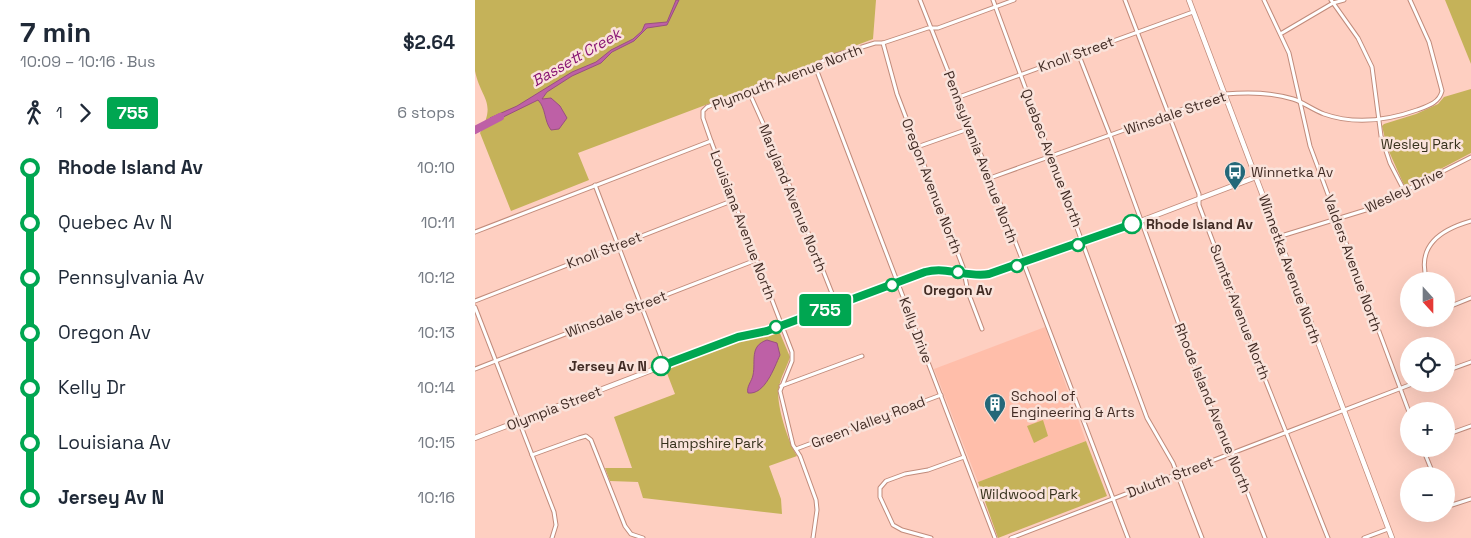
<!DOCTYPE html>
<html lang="en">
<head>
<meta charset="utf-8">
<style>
  body { margin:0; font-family:"Space Grotesk",sans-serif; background:#f6f6f7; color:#1f2937; height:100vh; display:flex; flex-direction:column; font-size:19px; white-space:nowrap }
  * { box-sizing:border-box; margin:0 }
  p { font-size:16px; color:#747a83 }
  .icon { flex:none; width:28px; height:28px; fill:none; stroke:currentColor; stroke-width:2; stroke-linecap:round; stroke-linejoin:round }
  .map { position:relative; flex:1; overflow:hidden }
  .panel { display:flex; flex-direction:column; background:#fff; width:475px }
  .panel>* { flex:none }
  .badge { padding:0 10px; border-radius:4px; font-size:18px; line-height:32px }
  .needle { width:32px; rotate:159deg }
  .controls { position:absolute; left:925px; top:272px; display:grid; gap:10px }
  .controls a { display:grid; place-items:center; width:55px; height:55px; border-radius:50%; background:#fff; box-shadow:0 5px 20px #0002; font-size:25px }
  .map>.badge { position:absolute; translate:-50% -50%; box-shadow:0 0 0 2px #fff }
  .legs { display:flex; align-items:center; gap:8px; height:55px; padding:0 20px; font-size:16px }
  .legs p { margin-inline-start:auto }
  .headline { display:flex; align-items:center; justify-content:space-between; height:85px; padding:0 20px }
  h1 { font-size:28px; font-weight:600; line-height:38px }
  ul { padding:0 20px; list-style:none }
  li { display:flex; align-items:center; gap:18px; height:55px; font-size:19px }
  li i { display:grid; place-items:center; width:8px; height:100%; margin:0 6px; background:currentColor }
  li i::after { content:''; width:12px; height:12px; margin:-6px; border:4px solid; border-radius:50%; background:#fff }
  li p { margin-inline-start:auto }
  li:first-child i { background:linear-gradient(#0000 50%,currentColor 0) }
  li:last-child i { background:linear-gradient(currentColor 50%,#0000 0) }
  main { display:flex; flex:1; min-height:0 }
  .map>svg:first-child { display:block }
  .built { fill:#ffbeaa }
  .green { fill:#c5b259 }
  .water { fill:#be60a6; stroke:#99507f }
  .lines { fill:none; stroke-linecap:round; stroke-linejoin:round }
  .river { stroke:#be60a6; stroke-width:8 }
  .minor-casing { stroke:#c18b7b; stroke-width:5 }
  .tertiary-casing { stroke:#c18b7b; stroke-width:6 }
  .secondary-casing { stroke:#c18b7b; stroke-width:6 }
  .minor { stroke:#fff; stroke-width:3 }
  .tertiary { stroke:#fff; stroke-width:4.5 }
  .secondary { stroke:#fff; stroke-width:4.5 }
  .line-1-casing { stroke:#fff; stroke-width:11 }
  .line-1 { stroke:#00a651; stroke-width:8 }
  .stop-1-dot { fill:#fff; stroke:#00a651; stroke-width:2.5 }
  .labels { text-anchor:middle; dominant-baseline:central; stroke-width:5; stroke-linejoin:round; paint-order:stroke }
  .street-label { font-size:14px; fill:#422c25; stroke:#fae3db }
  .park-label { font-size:14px; fill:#37321d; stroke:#fae3db }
  .poi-label { font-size:14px; fill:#422c25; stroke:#fae3db; text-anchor:start }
  .stop-label { font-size:14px; font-weight:bold; fill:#422c25; stroke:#fae3db; text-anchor:start }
  .water-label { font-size:15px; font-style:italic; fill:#891573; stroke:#fae3db }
</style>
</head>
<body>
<main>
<section class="panel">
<div class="headline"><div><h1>7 min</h1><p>10:09 – 10:16 · Bus</p></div><b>$2.64</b></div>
<div class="legs"><svg class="icon" aria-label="walk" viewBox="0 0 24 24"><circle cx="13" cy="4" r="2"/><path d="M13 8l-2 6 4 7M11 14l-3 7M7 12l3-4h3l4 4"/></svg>1<svg class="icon" aria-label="forward" viewBox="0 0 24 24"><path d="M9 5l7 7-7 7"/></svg><b class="badge" style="background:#00a651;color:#fff">755</b><p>6 stops</p></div>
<ul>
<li><i style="color:#00a651"></i><b>Rhode Island Av</b><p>10:10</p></li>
<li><i style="color:#00a651"></i><span>Quebec Av N</span><p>10:11</p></li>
<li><i style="color:#00a651"></i><span>Pennsylvania Av</span><p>10:12</p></li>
<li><i style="color:#00a651"></i><span>Oregon Av</span><p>10:13</p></li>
<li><i style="color:#00a651"></i><span>Kelly Dr</span><p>10:14</p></li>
<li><i style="color:#00a651"></i><span>Louisiana Av</span><p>10:15</p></li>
<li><i style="color:#00a651"></i><b>Jersey Av N</b><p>10:16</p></li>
</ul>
</section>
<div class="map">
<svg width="996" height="538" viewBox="0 0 996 538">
  <rect width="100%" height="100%" fill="#fecfc1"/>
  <path class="built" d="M570,327L611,441L503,482L459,369Z"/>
  <g class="green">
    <path d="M0,0H401L398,39L353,56L329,68L103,153L114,180L36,211L5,133C22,101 6,100 0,71C0,52 0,20 0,0Z"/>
    <path d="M970,0H996V64Z"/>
    <path d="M996,89V153L933,186L929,185L912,147L907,126L909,124L941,114L963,104L969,97Z"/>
    <path d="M304,331L315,357C312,367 306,376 304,387C300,402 313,442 322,456L294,466L306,499L307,514L168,498L163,482L135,481L130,468H157L139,417L200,394L190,368L265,339Z"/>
    <path d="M568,420L573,436L559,443L552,426Z"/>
    <path d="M611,441L632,496L523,538L503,482Z"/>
  </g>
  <g class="water">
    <path d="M201,0H204L192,25L172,28L159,41L137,52L126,63L97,76L72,92L67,99L76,98L85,106L92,118L84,129L76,130C69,121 71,108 63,100L16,123L15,118L42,106L97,72L121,62L136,50L158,39L167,31L170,24L192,22Z"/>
    <path d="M292,340L302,343L305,355C299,368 290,395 273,393C271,387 277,381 278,375C281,361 274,346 292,340Z"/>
  </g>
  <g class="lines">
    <path class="river" d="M0,130L25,117"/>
    <g class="minor-casing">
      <g id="minor">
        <path d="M445,0L549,264L653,538"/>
        <path d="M518,0L672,418L698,463L727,538"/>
        <path d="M650,0L724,194V205L788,374L853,538"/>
        <path d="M789,0L814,53L835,146L934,412"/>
        <path d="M856,0L883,38L897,67L906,136L915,163L930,192"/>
        <path d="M807,33L858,3L869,0"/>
        <path d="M408,43L422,94L488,267L493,292L507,329"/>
        <path d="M603,53L635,135L730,396L749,432L790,538"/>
        <path d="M340,66L520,538"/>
        <path d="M274,92L304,159L362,306"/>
        <path d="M484,97L718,12"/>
        <path d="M442,147L496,128"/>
        <path d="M515,178L750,94C772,92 796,92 818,99C828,102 838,110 849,114C880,125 911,121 942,110C953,106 964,103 967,91L954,42L935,0"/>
        <path d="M120,185L189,365"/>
        <path d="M0,232L236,141"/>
        <path d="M803,237L894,209L996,157"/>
        <path d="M952,281C941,246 965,230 996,221"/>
        <path d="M0,301L259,200"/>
        <path d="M0,307L79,512L81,525L77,538"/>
        <path d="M971,308L996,298"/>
        <path d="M0,369L281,260"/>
        <path d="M971,371L996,362"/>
        <path d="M306,386L387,356"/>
        <path d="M971,435L996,426"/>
        <path d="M321,449L466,395"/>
        <path d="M948,449L959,476"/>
        <path d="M57,455L104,438L111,436L116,440L150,526L156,534L168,538"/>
        <path d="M971,503L977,505L996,499"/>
        <path d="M338,538L342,510L341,500L325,456L318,445L305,391L317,361V352L236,141L228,118V111L232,107L340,66L352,58L400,43H408L453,28H463L539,0"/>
        <path d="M456,538L427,530L418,525L405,497V488L411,481L430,474L453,470L489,457"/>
        <path d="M536,538L937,384"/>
        <path d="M889,538L913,529"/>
      </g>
    </g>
    <g class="tertiary-casing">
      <path id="tertiary" d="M0,438L263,337L292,331L450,272L465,270L500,275L521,272L608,243L781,177"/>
    </g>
    <g class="secondary-casing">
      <path id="secondary" d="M714,0L917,538"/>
    </g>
    <use href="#minor" class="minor"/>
    <use href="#tertiary" class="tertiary"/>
    <use href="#secondary" class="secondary"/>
  </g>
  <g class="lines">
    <g class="line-1-casing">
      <path id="line-1" d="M186,366L263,337L292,331L450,272C472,266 493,278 514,274L657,224"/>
    </g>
    <use href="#line-1" class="line-1"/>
  </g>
  <defs>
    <g id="bus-pin" transform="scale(1.125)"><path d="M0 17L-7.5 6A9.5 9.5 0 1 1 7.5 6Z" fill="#246879" stroke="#fae3db"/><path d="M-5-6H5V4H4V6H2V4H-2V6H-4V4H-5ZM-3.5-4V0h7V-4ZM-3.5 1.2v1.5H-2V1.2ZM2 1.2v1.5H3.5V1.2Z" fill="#fff"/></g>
    <g id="building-pin" transform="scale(1.125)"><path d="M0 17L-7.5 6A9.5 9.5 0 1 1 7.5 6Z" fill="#246879" stroke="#fae3db"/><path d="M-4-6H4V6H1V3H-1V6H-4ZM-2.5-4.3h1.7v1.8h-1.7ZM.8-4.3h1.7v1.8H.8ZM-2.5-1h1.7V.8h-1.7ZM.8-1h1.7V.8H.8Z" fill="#fff"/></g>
  </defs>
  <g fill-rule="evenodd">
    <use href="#bus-pin" x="760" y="172"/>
    <use href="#building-pin" x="520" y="404"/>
  </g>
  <g class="stop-1-dot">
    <circle cx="657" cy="224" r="9"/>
    <circle cx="603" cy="245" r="6"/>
    <circle cx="542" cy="266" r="6"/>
    <circle cx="483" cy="272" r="6"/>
    <circle cx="417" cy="285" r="6"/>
    <circle cx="301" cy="327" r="6"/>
    <circle cx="186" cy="366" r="9"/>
  </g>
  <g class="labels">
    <g class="street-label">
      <text transform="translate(601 54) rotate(-20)">Knoll Street</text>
      <text transform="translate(312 77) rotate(-21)">Plymouth Avenue North</text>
      <text transform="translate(700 113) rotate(-19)">Winsdale Street</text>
      <text transform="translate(506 157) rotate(69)">Pennsylvania Avenue North</text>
      <text transform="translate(577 158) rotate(69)">Quebec Avenue North</text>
      <text transform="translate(457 186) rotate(69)">Oregon Avenue North</text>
      <text transform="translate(929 190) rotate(-26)">Wesley Drive</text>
      <text transform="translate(318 198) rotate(68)">Maryland Avenue North</text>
      <text transform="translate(268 225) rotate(69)">Louisiana Avenue North</text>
      <text transform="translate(129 250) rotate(-21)">Knoll Street</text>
      <text transform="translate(878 263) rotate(70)">Valders Avenue North</text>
      <text transform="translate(815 269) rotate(70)">Winnetka Avenue North</text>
      <text transform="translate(765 312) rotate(69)">Sumter Avenue North</text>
      <text transform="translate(141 314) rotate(-21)">Winsdale Street</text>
      <text transform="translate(441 330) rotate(69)">Kelly Drive</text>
      <text transform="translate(79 408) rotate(-21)">Olympia Street</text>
      <text transform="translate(738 408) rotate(68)">Rhode Island Avenue North</text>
      <text transform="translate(393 422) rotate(-21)">Green Valley Road</text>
      <text transform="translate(695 477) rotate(-21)">Duluth Street</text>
    </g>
    <g class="park-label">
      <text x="946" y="144">Wesley Park</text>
      <text x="237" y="443">Hampshire Park</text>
      <text x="554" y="494">Wildwood Park</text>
    </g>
    <g class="poi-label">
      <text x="776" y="172">Winnetka Av</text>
      <text x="536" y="396">School of<tspan x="536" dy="16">Engineering &amp; Arts</tspan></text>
    </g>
    <g class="stop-label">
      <text x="671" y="224">Rhode Island Av</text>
      <text x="483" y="290" text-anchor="middle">Oregon Av</text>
      <text x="172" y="366" text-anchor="end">Jersey Av N</text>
    </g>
    <g class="water-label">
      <text transform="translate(101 57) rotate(-30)">Bassett Creek</text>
    </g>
  </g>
</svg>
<div class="controls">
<a><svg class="needle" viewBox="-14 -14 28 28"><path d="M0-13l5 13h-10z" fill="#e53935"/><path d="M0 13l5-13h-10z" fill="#747a83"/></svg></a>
<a><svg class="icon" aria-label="locate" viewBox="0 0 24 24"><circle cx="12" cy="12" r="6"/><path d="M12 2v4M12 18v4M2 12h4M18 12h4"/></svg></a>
<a>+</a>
<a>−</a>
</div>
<b class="badge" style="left:350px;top:310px;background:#00a651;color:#fff">755</b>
</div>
</main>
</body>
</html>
